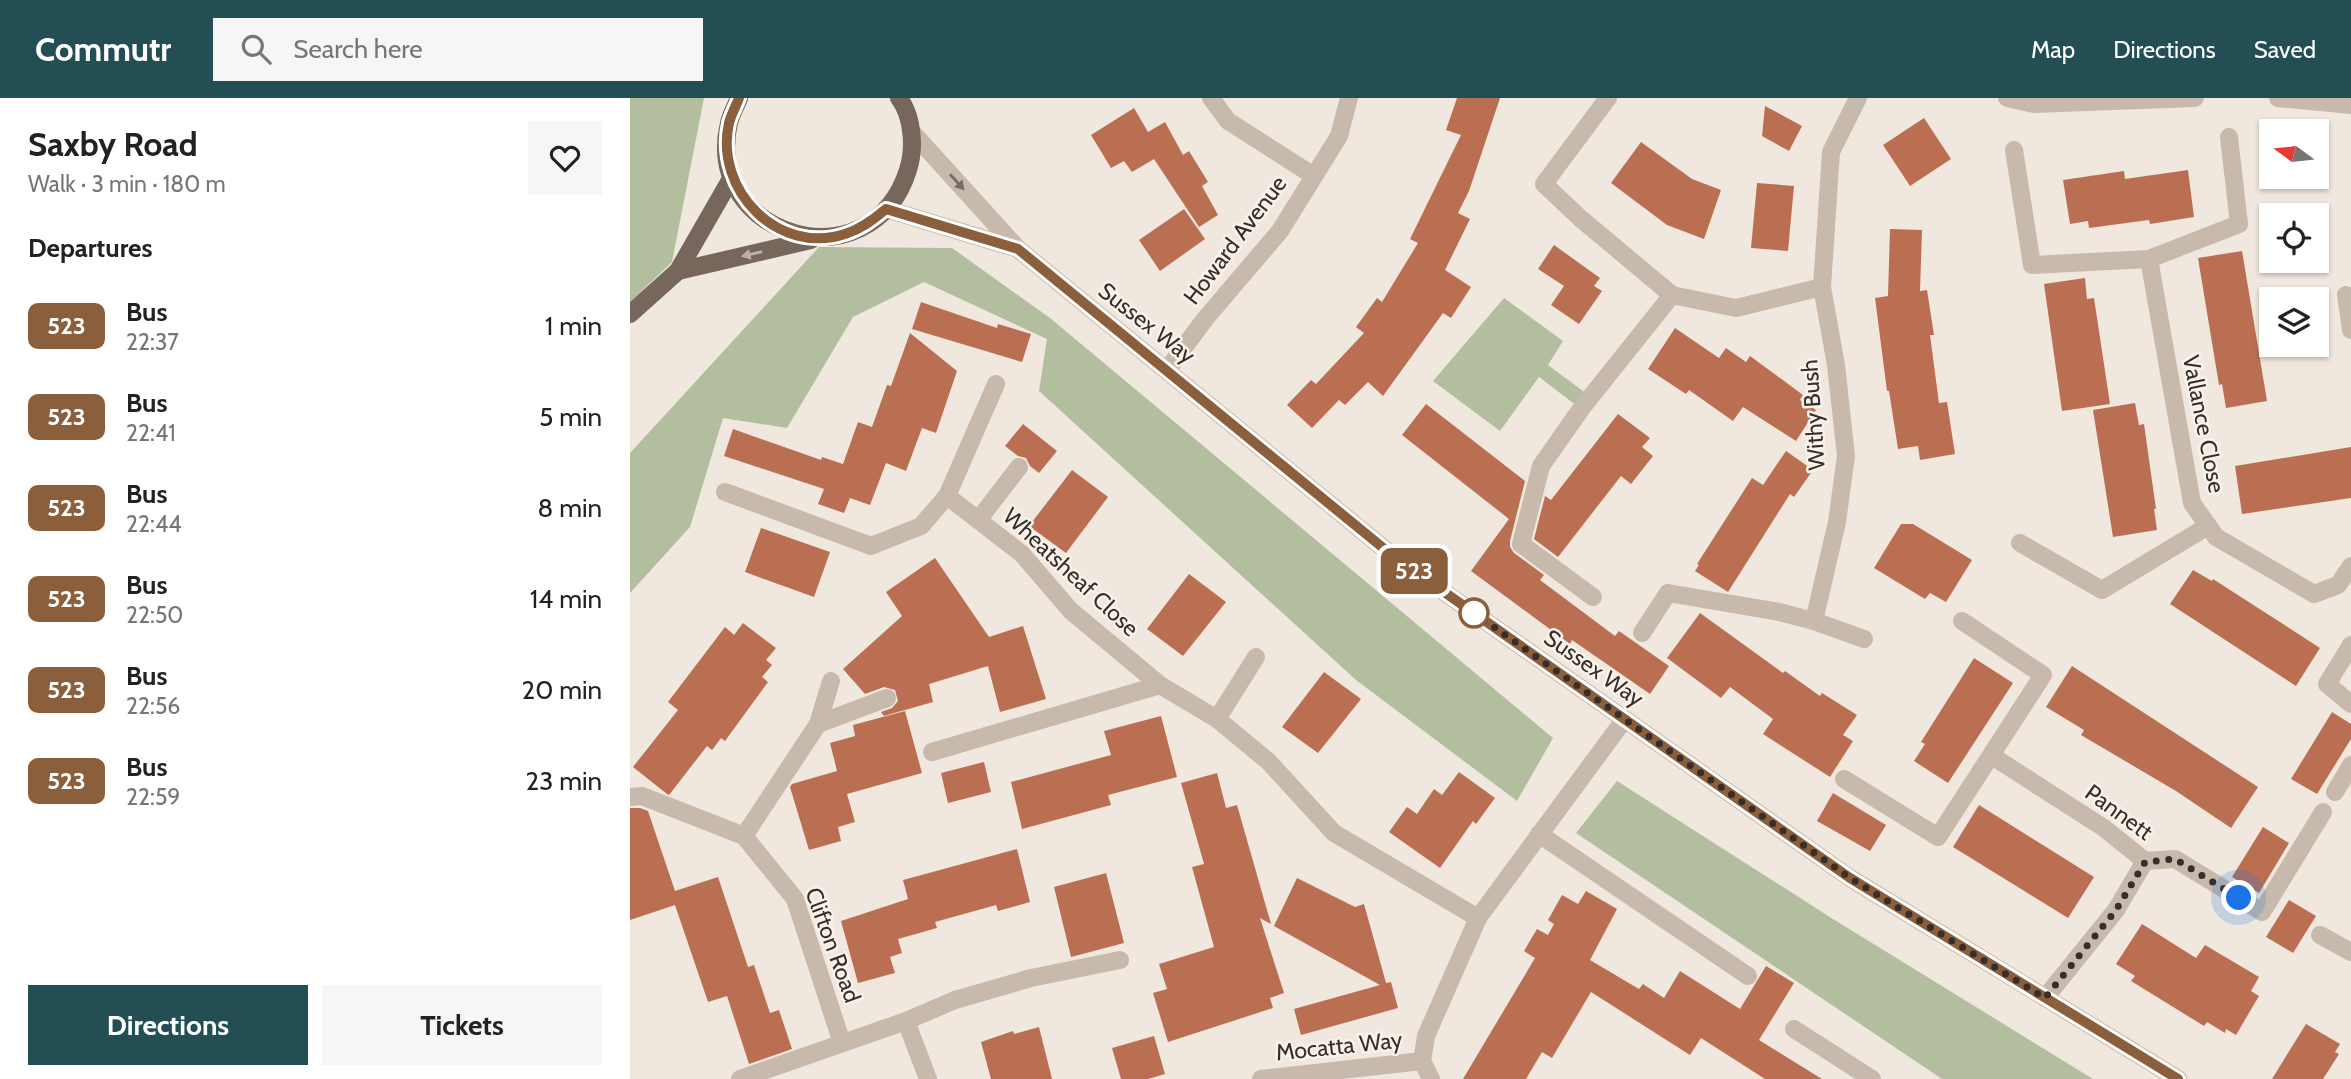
<!DOCTYPE html>
<html lang="en">
<head>
<meta charset="utf-8">
<style>
  body { margin:0; font-family:Cabin,sans-serif; background:#f6f6f6; color:#222; height:100vh; display:flex; flex-direction:column; font-size:26px; white-space:nowrap }
  * { box-sizing:border-box; margin:0 }
  p { font-size:23px; color:#767676 }
  .icon { flex:none; width:38px; height:38px; fill:none; stroke:currentColor; stroke-width:2; stroke-linecap:round; stroke-linejoin:round }
  .map { position:relative; flex:1; overflow:hidden }
  .panel { display:flex; flex-direction:column; background:#fff; width:630px }
  .panel>* { flex:none }
  .badge { padding:0 14px; border-radius:10px; font-size:24px; line-height:46px }
  .needle { width:46px; rotate:285deg }
  .controls { position:absolute; left:1629px; top:21px; display:grid; gap:14px }
  .controls a { display:grid; place-items:center; width:70px; height:70px; border-radius:0px; background:#fff; box-shadow:0 2px 5px #0004; font-size:35px }
  .you { position:absolute; width:35px; height:35px; margin:-18px; border:5px solid #fff; border-radius:50%; background:#1a73e8; box-shadow:0 0 0 10px #1a73e833 }
  .map>.badge { position:absolute; translate:-50% -50%; box-shadow:0 0 0 4px #fff }
  h2 { padding:0 28px; font-size:26px; line-height:63px }
  .round { display:grid; place-items:center; flex:none; width:74px; height:74px; border-radius:0px; background:#f6f6f6 }
  .headline { display:flex; align-items:center; justify-content:space-between; height:119px; padding:0 28px }
  h1 { font-size:33px; font-weight:700; line-height:52px }
  .action { display:flex; gap:14px; margin-top:auto; padding:14px 28px }
  .action a { flex:1; height:80px; border-radius:0px; background:#234f54; color:#fff; font-size:28px; font-weight:700; line-height:80px; text-align:center }
  .action a+a { background:#f6f6f6; color:#222 }
  ul { padding:0; list-style:none }
  li { display:flex; align-items:center; gap:21px; height:91px; padding:0 28px }
  li div { flex:1 }
  li b { display:block; font-size:26px }
  li em { font-style:normal }
  li .badge { min-width:77px; font-weight:700; text-align:center }
  header { display:flex; align-items:center; gap:42px; box-sizing:border-box; height:98px; padding:0 35px; background:#234f54; color:#fff }
  header strong { font-size:33px }
  nav { display:flex; gap:38px; margin-inline-start:auto; font-size:24px }
  .search { width:490px; height:63px; background:#f6f6f6; display:flex; align-items:center; gap:18px; box-sizing:border-box; padding:0 24px; border-radius:0px; color:#767676; font-size:26px }
  main { display:flex; flex:1; min-height:0 }
  .map>svg:first-child { display:block }
  .green { fill:#b3be9f }
  .building { fill:#bb6f52 }
  .lines { fill:none; stroke-linecap:round; stroke-linejoin:round }
  .minor { stroke:#c7b9ab; stroke-width:18 }
  .major { stroke:#76665c; stroke-width:18 }
  .oneway { fill:#776d64 }
  .oneway2 { fill:#beb3aa }
  .line-casing { stroke:#fff; stroke-width:16 }
  .line { stroke:#8b5e3c; stroke-width:10 }
  .walk { stroke:#362e2a; stroke-width:7; stroke-dasharray:0 12.6 }
  .stop-dot { fill:#fff; stroke:#8b5e3c; stroke-width:3.5 }
  .labels { text-anchor:middle; dominant-baseline:central; stroke-width:5; stroke-linejoin:round; paint-order:stroke }
  .street-label { font-size:23px; fill:#362e2a; stroke:#f8f2ea }
</style>
</head>
<body>
<header>
<strong>Commutr</strong>
<div class="search"><svg class="icon" aria-label="search" viewBox="0 0 24 24"><circle cx="10" cy="10" r="6"/><path d="M15 15l6 6"/></svg>Search here</div>
<nav><a>Map</a><a>Directions</a><a>Saved</a></nav>
</header>
<main>
<section class="panel">
<div class="headline"><div><h1>Saxby Road</h1><p>Walk · 3 min · 180 m</p></div><a class="round"><svg class="icon" aria-label="heart" viewBox="0 0 24 24"><path d="M12 20l-8-8c-3-5 5-10 8-4 3-6 11-1 8 4z"/></svg></a></div>
<h2>Departures</h2>
<ul>
<li><span class="badge" style="background:#8b5e3c;color:#fff">523</span><div><b>Bus</b><p>22:37</p></div><em>1 min</em></li>
<li><span class="badge" style="background:#8b5e3c;color:#fff">523</span><div><b>Bus</b><p>22:41</p></div><em>5 min</em></li>
<li><span class="badge" style="background:#8b5e3c;color:#fff">523</span><div><b>Bus</b><p>22:44</p></div><em>8 min</em></li>
<li><span class="badge" style="background:#8b5e3c;color:#fff">523</span><div><b>Bus</b><p>22:50</p></div><em>14 min</em></li>
<li><span class="badge" style="background:#8b5e3c;color:#fff">523</span><div><b>Bus</b><p>22:56</p></div><em>20 min</em></li>
<li><span class="badge" style="background:#8b5e3c;color:#fff">523</span><div><b>Bus</b><p>22:59</p></div><em>23 min</em></li>
</ul>
<div class="action"><a>Directions</a><a>Tickets</a></div>
</section>
<div class="map">
<svg width="1721" height="981" viewBox="0 0 1721 981">
  <rect width="100%" height="100%" fill="#f0e8de"/>
  <g class="green">
    <path d="M0,0H74L42,164L0,204Z"/>
    <path d="M189,149L322,150L420,220L923,640L887,703L726,582L409,293L417,241L294,184L223,219L157,330L93,320L60,429L0,495V355Z"/>
    <path d="M874,200L933,243L918,267L961,299L951,311L909,279L870,333L803,283Z"/>
    <path d="M987,683L1203,821L1463,981H1312L946,735Z"/>
  </g>
  <g class="building">
    <path d="M827,0H870L839,93L828,115L840,121L815,172L841,189L821,220L813,215L753,298L738,284L715,307L709,302L682,330L657,307L681,282L686,286L734,235L726,229L747,200L752,204L788,145L780,141L831,37L816,32Z"/>
    <path d="M1135,8L1172,28L1159,53L1132,38Z"/>
    <path d="M504,10L518,34L535,24L553,57L559,53L578,84L572,88L588,117L569,129L524,61L502,74L494,63L481,70L461,37Z"/>
    <path d="M1294,20L1321,61L1280,88L1253,47Z"/>
    <path d="M1011,44L1062,81L1091,92L1074,141L1037,127L981,85Z"/>
    <path d="M1558,72L1564,119L1520,126L1519,122L1459,130L1458,123L1440,126L1433,82L1494,73L1495,81Z"/>
    <path d="M1127,85L1164,88L1158,153L1121,150Z"/>
    <path d="M554,111L575,141L530,173L509,142Z"/>
    <path d="M1260,131L1292,132L1290,193L1297,192L1304,237H1300L1309,305L1317,304L1325,356L1290,362L1288,348L1268,351L1259,293H1257L1245,200L1258,198Z"/>
    <path d="M924,147L970,180L964,188L972,193L949,226L921,207L934,188L908,171Z"/>
    <path d="M1612,153L1637,303L1596,310L1592,286L1589,287L1568,160Z"/>
    <path d="M1455,180L1457,201L1464,200L1480,306L1432,313L1414,186Z"/>
    <path d="M291,204L367,230L368,226L401,236L392,264L282,231Z"/>
    <path d="M1045,230L1089,260L1096,250L1116,264L1120,258L1173,297L1170,302L1186,312L1166,343L1113,309L1103,323L1059,292L1056,296L1018,271Z"/>
    <path d="M280,235L327,273L306,335L292,330L276,373L256,365L240,407L220,400L214,415L188,406L194,391L94,358L103,331L191,362L192,359L213,366L228,324L242,329L257,287L261,288Z"/>
    <path d="M1505,305L1509,327L1514,326L1526,411H1524L1527,432L1483,439L1463,312Z"/>
    <path d="M796,306L895,383L880,443V449L884,455L914,477L910,482L985,538L989,533L1039,568L1020,596L942,542L940,546L841,473L879,421L772,337Z"/>
    <path d="M988,316L1020,340L1012,349L1023,358L1001,386L991,378L928,459L904,441L915,398L921,402Z"/>
    <path d="M393,326L427,353L409,375L400,368L396,360L388,358L375,348Z"/>
    <path d="M1721,349V400L1612,416L1605,368Z"/>
    <path d="M1156,353L1183,372L1164,399L1160,396L1098,494L1065,473L1069,467L1067,466L1122,380L1133,387Z"/>
    <path d="M442,372L478,399L436,455L399,428Z"/>
    <path d="M1271,426H1283L1342,462L1316,504L1300,495L1295,501L1244,470Z"/>
    <path d="M131,430L200,454L184,499L115,474Z"/>
    <path d="M305,460L359,539L393,528L416,601L370,614L358,568L299,586L303,604L254,618L251,614L262,610L268,603L265,592L254,589L235,596L213,571L272,518L256,494Z"/>
    <path d="M1563,472L1582,483L1583,481L1690,550L1666,588L1540,506Z"/>
    <path d="M559,476L596,504L553,558L517,531Z"/>
    <path d="M1070,515L1153,575L1155,573L1190,598L1192,595L1227,617L1213,637L1223,643L1200,679L1133,636L1143,621L1100,589L1091,600L1037,560Z"/>
    <path d="M113,525L146,550L136,562L142,567L132,579L138,584L95,643L91,640L82,652L77,648L39,697L37,696L3,669L48,612L38,604L95,529L104,537Z"/>
    <path d="M1344,560L1383,585L1318,685L1284,663L1295,646L1291,644Z"/>
    <path d="M1442,568L1628,689L1601,730L1546,693L1451,637L1454,632L1416,609Z"/>
    <path d="M694,574L731,601L688,655L652,629Z"/>
    <path d="M275,613L292,675L217,696L225,724L208,729L211,743L179,752L160,689L162,686L207,673L200,645L225,638L223,627Z"/>
    <path d="M1702,614L1721,626V641L1687,696L1661,681Z"/>
    <path d="M531,618L547,679L478,697L481,707L392,731L381,684L481,657L474,633Z"/>
    <path d="M354,664L361,694L318,705L311,675Z"/>
    <path d="M829,674L865,700L846,726L843,723L810,770L759,734L777,709L787,716L804,691L812,697Z"/>
    <path d="M587,675L596,710L607,707L641,826L630,820L654,895L640,900L643,910L538,944L523,895L537,891L529,866L584,849L562,769L574,766L551,685Z"/>
    <path d="M1203,695L1256,727L1240,753L1187,723Z"/>
    <path d="M1349,707L1464,779L1438,820L1323,749Z"/>
    <path d="M0,710H10L18,713L45,793L88,779L118,869L124,867L140,915L149,912L162,951L119,966L97,898L78,904L45,807L0,822Z"/>
    <path d="M1633,729L1659,745L1629,795L1602,779Z"/>
    <path d="M387,751L400,804L368,813L366,807L305,824L307,830L268,841L272,855L260,859L265,875L228,885L211,823L278,801L273,782Z"/>
    <path d="M476,775L494,845L441,859L424,789Z"/>
    <path d="M667,780L725,809L734,806L756,885L761,884L768,910L671,937L664,911L750,887L644,828Z"/>
    <path d="M956,793L987,811L960,862L1009,891L1013,886L1034,900L1050,873L1110,911L1136,868L1164,885L1129,942L1192,981H1135L1071,940L1060,957L961,894L922,960L912,954L896,981H833L905,860L894,853L907,831L918,837L924,826L918,822L932,797L948,806Z"/>
    <path d="M1659,802L1686,818L1663,855L1636,839Z"/>
    <path d="M1512,826L1566,860L1575,847L1629,879L1621,893L1629,898L1606,937L1596,931L1595,935L1577,924L1574,928L1501,883L1505,878L1486,866Z"/>
    <path d="M1676,926L1710,946L1705,954L1709,956L1693,981H1642Z"/>
    <path d="M409,929L422,981H361L351,944L383,933L384,936Z"/>
    <path d="M524,938L535,976L518,981H491L482,950Z"/>
  </g>
  <g class="lines">
    <g class="minor">
      <path d="M581,0L598,23L684,78"/>
      <path d="M978,0L914,86L950,120L1042,197"/>
      <path d="M1377,0L1404,6L1565,0"/>
      <path d="M1648,0L1721,7"/>
      <path d="M281,33L388,151L763,458L1220,780L1548,981"/>
      <path d="M1384,52L1402,167L1519,161L1609,126L1599,39"/>
      <path d="M256,111L388,151"/>
      <path d="M1519,161L1562,405L1586,439L1684,496L1708,487L1721,468"/>
      <path d="M1716,197L1721,232"/>
      <path d="M537,272L575,221L650,133L709,38L719,0"/>
      <path d="M95,394L241,448L291,428L317,398L366,286"/>
      <path d="M317,398L392,456L441,513L530,587L587,621L638,663L704,735L848,820"/>
      <path d="M349,421L389,369"/>
      <path d="M1390,445L1472,492L1578,428"/>
      <path d="M963,499L891,446L911,368L951,311L1042,197L1106,210L1192,189L1201,54L1228,0"/>
      <path d="M1184,523L1207,424L1216,358L1206,267L1192,189"/>
      <path d="M1012,535L1038,495L1149,514L1184,523L1234,541"/>
      <path d="M1721,547L1697,586L1721,606"/>
      <path d="M587,621L626,559"/>
      <path d="M188,626L257,600"/>
      <path d="M302,654L530,587"/>
      <path d="M1362,658L1474,730L1515,763"/>
      <path d="M1214,681L1308,739L1413,577L1332,523"/>
      <path d="M1705,694L1721,667"/>
      <path d="M0,699L12,698L114,738L188,626L201,583"/>
      <path d="M909,736L1118,878"/>
      <path d="M114,738L165,801L212,945"/>
      <path d="M1515,763L1545,761L1632,814L1693,714"/>
      <path d="M1690,837L1721,854"/>
      <path d="M1415,900L1486,812L1515,763"/>
      <path d="M276,923L298,981"/>
      <path d="M1164,931L1242,981"/>
      <path d="M110,981L276,923L325,902L401,880L490,862"/>
      <path d="M631,981L792,963"/>
      <path d="M801,981L792,963L796,938L848,820L994,622"/>
    </g>
    <g class="major">
      <path d="M109,0C106,8 101,16 99,25C72,139 241,189 278,72C285,50 283,19 269,0"/>
      <path d="M48,173L181,142"/>
      <path d="M0,216L48,173L102,79"/>
    </g>
  </g>
  <defs><path id="oneway-solid" d="M-6-.8H1V-3.2L6.5 0L1 3.2V.8H-6Z" transform="scale(1.75)"/></defs>
  <use class="oneway" href="#oneway-solid" transform="translate(327 84) rotate(48)"/>
  <use class="oneway2" href="#oneway-solid" transform="translate(122 156) rotate(167)"/>
  <g class="lines">
    <g class="line-casing">
      <path id="line" d="M109,0C106,8 101,17 99,25C84,92 148,158 215,136C231,131 243,122 256,111L388,151L763,458L1220,780L1548,981"/>
    </g>
    <use href="#line" class="line"/>
    <path class="walk" d="M844,515L1220,780L1415,900L1486,812L1515,764L1545,761L1609,800"/>
  </g>
  <circle class="stop-dot" cx="844" cy="515" r="14"/>
  <g class="labels">
    <g class="street-label">
      <text transform="translate(605 142) rotate(-53)">Howard Avenue</text>
      <text transform="translate(517 225) rotate(38)">Sussex Way</text>
      <text transform="translate(1183 317) rotate(-94)">Withy Bush</text>
      <text transform="translate(1574 326) rotate(79)">Vallance Close</text>
      <text transform="translate(441 474) rotate(43)">Wheatsheaf Close</text>
      <text transform="translate(964 570) rotate(35)">Sussex Way</text>
      <text transform="translate(1489 714) rotate(36)">Pannett</text>
      <text transform="translate(203 847) rotate(70)">Clifton Road</text>
      <text transform="translate(709 948) rotate(-6)">Mocatta Way</text>
    </g>
  </g>
</svg>
<div class="controls">
<a><svg class="needle" viewBox="-14 -14 28 28"><path d="M0-13l5 13h-10z" fill="#e53935"/><path d="M0 13l5-13h-10z" fill="#767676"/></svg></a>
<a><svg class="icon" aria-label="locate" viewBox="0 0 24 24"><circle cx="12" cy="12" r="6"/><path d="M12 2v4M12 18v4M2 12h4M18 12h4"/></svg></a>
<a><svg class="icon" aria-label="layers" viewBox="0 0 24 24"><path d="M12 4l9 5-9 5-9-5zM3 14l9 5 9-5"/></svg></a>
</div>
<div class="you" style="left:1609px;top:800px"></div>
<b class="badge" style="left:784px;top:473px;background:#8b5e3c;color:#fff">523</b>
</div>
</main>
</body>
</html>
